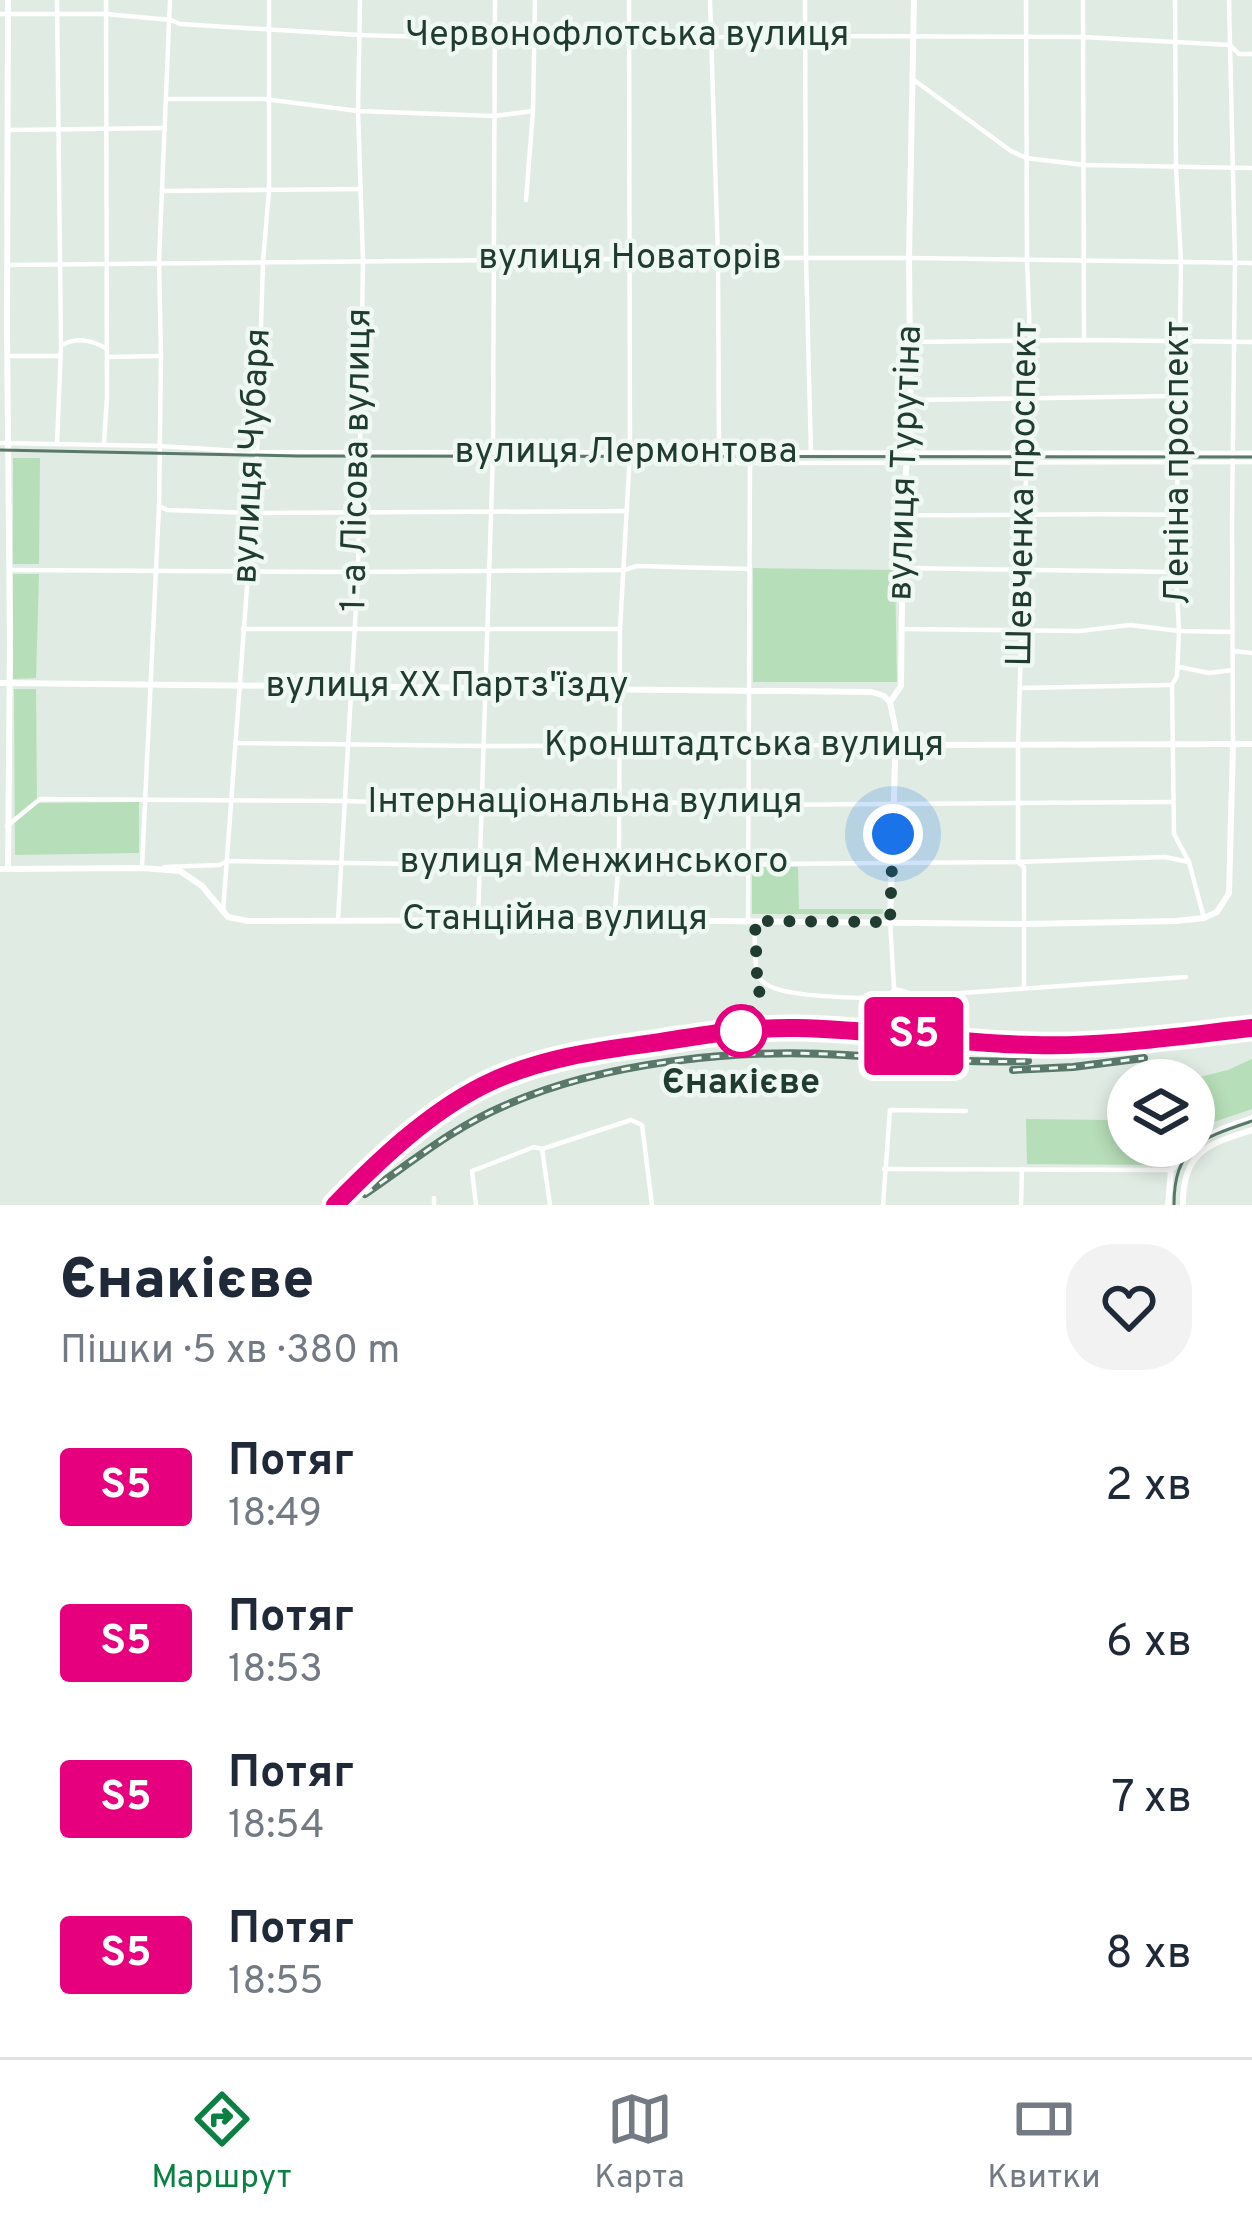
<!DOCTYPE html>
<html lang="uk">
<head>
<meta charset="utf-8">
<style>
  body { margin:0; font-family:Overpass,sans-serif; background:#f2f2f3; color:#1f2937; height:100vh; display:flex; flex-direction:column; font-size:45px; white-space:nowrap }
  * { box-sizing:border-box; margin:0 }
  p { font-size:39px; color:#747a83 }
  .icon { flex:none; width:66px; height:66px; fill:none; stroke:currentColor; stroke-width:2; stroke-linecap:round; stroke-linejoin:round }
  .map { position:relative; height:1205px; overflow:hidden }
  .panel { display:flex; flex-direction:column; background:#fff; flex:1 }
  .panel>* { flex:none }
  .badge { padding:0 24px; border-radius:9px; font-size:42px; line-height:78px }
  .fabs { position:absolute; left:1107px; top:1059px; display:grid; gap:24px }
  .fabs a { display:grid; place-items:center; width:108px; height:108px; border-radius:50%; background:#fff; box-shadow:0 6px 18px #0003; font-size:60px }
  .you { position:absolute; width:60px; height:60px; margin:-30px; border:9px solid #fff; border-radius:50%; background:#1a73e8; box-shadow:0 0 0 18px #1a73e833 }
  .map>.badge { position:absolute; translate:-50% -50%; box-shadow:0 0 0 6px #fff }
  .round { display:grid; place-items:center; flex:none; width:126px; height:126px; border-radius:48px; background:#f2f2f3 }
  .headline { display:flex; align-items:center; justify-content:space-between; height:204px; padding:0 60px }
  h1 { font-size:57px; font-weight:800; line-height:90px }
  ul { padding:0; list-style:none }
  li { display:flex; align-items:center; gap:36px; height:156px; padding:0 60px }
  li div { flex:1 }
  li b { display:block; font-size:45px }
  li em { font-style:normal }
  li .badge { min-width:132px; font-weight:700; text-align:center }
  .menu { display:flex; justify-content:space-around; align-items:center; height:168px; border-top:3px solid #e0e1e3; background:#fff; font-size:33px; color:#747a83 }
  .menu a { display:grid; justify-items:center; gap:6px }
  .menu .on { color:#0b8043 }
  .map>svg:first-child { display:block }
  .green { fill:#b6deb8 }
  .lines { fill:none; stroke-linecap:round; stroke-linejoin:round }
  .minor { stroke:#fff; stroke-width:4.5 }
  .tertiary { stroke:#fff; stroke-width:6 }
  .tram { stroke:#597869; stroke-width:3 }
  .rail-casing { stroke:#597869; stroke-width:8 }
  .rail { stroke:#eff8f2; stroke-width:3; stroke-dasharray:9; stroke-linecap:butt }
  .line-casing { stroke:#fff; stroke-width:27 }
  .line { stroke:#e6007e; stroke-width:18 }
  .walk { stroke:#1f3c2e; stroke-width:12; stroke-dasharray:0 21.6 }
  .stop-dot { fill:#fff; stroke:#e6007e; stroke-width:6 }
  .labels { text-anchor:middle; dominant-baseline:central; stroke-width:9; stroke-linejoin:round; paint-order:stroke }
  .street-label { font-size:36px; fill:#1f3c2e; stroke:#eff8f2 }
  .stop-label { font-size:36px; font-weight:bold; fill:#1f3c2e; stroke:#eff8f2 }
</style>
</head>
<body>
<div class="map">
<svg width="1252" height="1205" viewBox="0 0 1252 1205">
  <rect width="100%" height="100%" fill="#dfebe3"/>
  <g class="green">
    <path d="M13,458H40L39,564H13Z"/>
    <path d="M753,568L895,570L897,682H753Z"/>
    <path d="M13,574H39L36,678L13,679Z"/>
    <path d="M14,689H36L37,803L139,802V853L15,855Z"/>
    <path d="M752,867H798L799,909H883V914H752Z"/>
    <path d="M1252,1059V1109L1205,1125L1194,1135V1080H1187L1228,1070Z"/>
    <path d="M1128,1094V1146H1182L1162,1165L1027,1164L1026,1119L1107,1120L1112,1098Z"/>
  </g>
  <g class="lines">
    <g class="minor">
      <path d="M57,0L61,346L57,444"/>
      <path d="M710,0L718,258L719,453"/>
      <path d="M805,0L806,258L811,454"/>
      <path d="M1083,0L1084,340"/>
      <path d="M1175,0L1176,167L1181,262L1176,572L1179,631L1177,676L1172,685L1174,834L1189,862L1204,918"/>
      <path d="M1229,0L1235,262L1232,522L1233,744"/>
      <path d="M0,14H106L171,20L180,24L359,35L533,40L805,36L1083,37L1230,45L1239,54H1252"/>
      <path d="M914,80L1011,151L1026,158L1084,165L1252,168"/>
      <path d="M168,99H264L358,111L494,116L533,111"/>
      <path d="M9,130L165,128"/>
      <path d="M163,191L361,189"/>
      <path d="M526,200L533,111L535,0"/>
      <path d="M9,265L718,258H909L1252,263"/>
      <path d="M911,342L1084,340L1252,342"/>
      <path d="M62,345C78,337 92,340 107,349"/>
      <path d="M7,356H60"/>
      <path d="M107,357L161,356"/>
      <path d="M911,400L1175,396"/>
      <path d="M0,443L158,446L257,452L1252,453"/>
      <path d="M104,444L107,397L106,0"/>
      <path d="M729,456L738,463H750L748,920"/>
      <path d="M750,463L1252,462"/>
      <path d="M159,506L167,510L252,513L626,511"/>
      <path d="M903,515C994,516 1085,513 1177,515"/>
      <path d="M902,568L1176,572"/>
      <path d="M10,570L358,572L624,570L637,566L748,569"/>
      <path d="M243,629H620"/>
      <path d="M902,629L1080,631L1130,625L1179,631L1231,632"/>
      <path d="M1233,651L1252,653"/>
      <path d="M1179,667L1209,673L1233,670"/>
      <path d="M1020,688L1170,685"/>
      <path d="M235,743L483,746L896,745"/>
      <path d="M7,826L40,799L346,801L480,806L621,801L747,805L1173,802"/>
      <path d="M142,867L159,506L161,356L159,261L170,0"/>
      <path d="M164,867L219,865L228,861L479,865L619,861L748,864L1018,862L1165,857L1189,862"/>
      <path d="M223,912L257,452L263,262L269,190V0"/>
      <path d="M338,920L358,572L363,261L358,111L360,0"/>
      <path d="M478,920L493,453L495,0"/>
      <path d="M614,920L619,861L620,629L630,452L629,0"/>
      <path d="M755,921C755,935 753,969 760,979C774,999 860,997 885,999L895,989L920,996L1186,977"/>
      <path d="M890,922L894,988"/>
      <path d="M1024,986V867L1018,862V746L1030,341L1027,259L1026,0"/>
      <path d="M542,1149L550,1205"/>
      <path d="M884,1169L1171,1170"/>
      <path d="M434,1198V1205"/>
      <path d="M476,1205L472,1171L534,1147L542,1149L631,1120L642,1125L652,1205"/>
      <path d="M883,1205L890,1110L966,1111"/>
      <path d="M1021,1205L1022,1169"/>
    </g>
    <g class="tertiary">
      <path d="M8,0L7,329L10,643L8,869"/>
      <path d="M0,683L872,692L884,696L890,702"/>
      <path d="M896,745L1252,744"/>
      <path d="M0,869L142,868L180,871L202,886L228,917L248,921L614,920L1025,924L1176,921L1204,918L1217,912L1229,893L1233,744"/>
      <path d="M890,922L896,732L890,702L901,686L903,515L907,457L911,454L909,258L914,0"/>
      <path d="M1194,1144L1221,1129L1252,1118"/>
      <path d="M1168,1205L1171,1170L1192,1146"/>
      <path d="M1183,1205C1182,1153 1207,1144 1252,1130"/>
    </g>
    <g class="tram">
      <path d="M0,450L298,456L1252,457"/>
      <path d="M1174,1205C1174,1146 1202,1138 1252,1121"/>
    </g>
    <g class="rail-casing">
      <g id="rail">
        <path d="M1013,1070L1073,1067L1144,1058"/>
        <path d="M365,1194C409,1164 454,1127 504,1106C602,1062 738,1048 845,1055C906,1058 967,1063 1028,1061"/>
        <path d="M335,1205C379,1161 428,1113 484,1085C536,1059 595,1051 652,1043C716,1034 778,1026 843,1030C981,1038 1117,1063 1252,1019"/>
      </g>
    </g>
    <use href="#rail" class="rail"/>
  </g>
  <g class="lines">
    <g class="line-casing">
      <path id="line" d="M335,1205C378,1161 428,1113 484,1085C538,1058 600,1050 660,1042C705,1035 751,1027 797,1028C876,1029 954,1044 1034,1045C1107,1047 1179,1036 1252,1028"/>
    </g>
    <use href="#line" class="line"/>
    <path class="walk" d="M741,1031L763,984L757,975L755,921L890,922L893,834"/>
  </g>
  <circle class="stop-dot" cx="741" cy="1031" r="24"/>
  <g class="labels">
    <g class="street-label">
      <text x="627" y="36">Червонофлотська вулиця</text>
      <text x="630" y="259">вулиця Новаторів</text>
      <text x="626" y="453">вулиця Лермонтова</text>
      <text transform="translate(253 456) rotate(-87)">вулиця Чубаря</text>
      <text transform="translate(358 460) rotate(-89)">1-а Лісова вулиця</text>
      <text transform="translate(906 463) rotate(-88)">вулиця Турутіна</text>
      <text transform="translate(1179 463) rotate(-90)">Леніна проспект</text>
      <text transform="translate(1024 494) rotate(-89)">Шевченка проспект</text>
      <text x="447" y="687">вулиця XX Партз'їзду</text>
      <text x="744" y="746">Кронштадтська вулиця</text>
      <text x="585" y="803">Інтернаціональна вулиця</text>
      <text x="594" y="863">вулиця Менжинського</text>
      <text x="555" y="920">Станційна вулиця</text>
    </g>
    <g class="stop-label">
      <text x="741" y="1084">Єнакієве</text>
    </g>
  </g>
</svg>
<div class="fabs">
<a><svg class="icon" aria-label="layers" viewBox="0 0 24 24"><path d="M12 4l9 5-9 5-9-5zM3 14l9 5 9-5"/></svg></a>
</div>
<div class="you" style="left:893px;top:834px"></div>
<b class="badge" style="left:914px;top:1036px;background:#e6007e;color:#fff">S5</b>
</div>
<section class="panel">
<div class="headline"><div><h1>Єнакієве</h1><p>Пішки · 5 хв · 380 m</p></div><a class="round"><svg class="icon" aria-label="heart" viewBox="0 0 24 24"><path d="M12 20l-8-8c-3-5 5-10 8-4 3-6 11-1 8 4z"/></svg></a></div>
<ul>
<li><span class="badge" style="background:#e6007e;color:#fff">S5</span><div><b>Потяг</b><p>18:49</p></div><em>2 хв</em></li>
<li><span class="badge" style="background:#e6007e;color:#fff">S5</span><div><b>Потяг</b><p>18:53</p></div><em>6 хв</em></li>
<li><span class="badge" style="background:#e6007e;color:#fff">S5</span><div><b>Потяг</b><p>18:54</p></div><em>7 хв</em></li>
<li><span class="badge" style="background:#e6007e;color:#fff">S5</span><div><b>Потяг</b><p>18:55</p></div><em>8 хв</em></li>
</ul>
</section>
<nav class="menu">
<a class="on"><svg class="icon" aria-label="directions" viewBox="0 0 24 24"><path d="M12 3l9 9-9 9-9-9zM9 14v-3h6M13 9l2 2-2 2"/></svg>Маршрут</a>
<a><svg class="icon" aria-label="map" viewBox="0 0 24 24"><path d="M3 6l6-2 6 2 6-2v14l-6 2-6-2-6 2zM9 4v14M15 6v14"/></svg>Карта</a>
<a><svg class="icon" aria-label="tickets" viewBox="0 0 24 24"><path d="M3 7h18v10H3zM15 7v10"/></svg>Квитки</a>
</nav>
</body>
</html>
